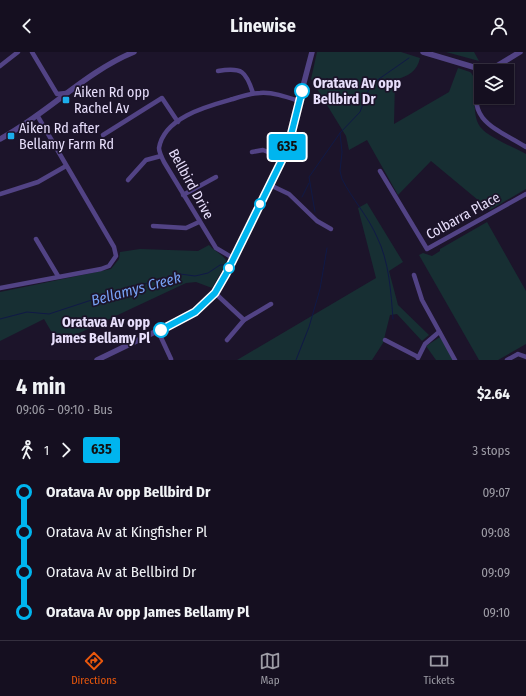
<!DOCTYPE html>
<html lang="en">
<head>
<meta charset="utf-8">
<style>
  body { margin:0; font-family:"Fira Sans Condensed",sans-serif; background:#221d2d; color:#f1f3f6; height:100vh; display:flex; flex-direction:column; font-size:15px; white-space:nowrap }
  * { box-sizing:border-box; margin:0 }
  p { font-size:13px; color:#9d9ca5 }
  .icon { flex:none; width:22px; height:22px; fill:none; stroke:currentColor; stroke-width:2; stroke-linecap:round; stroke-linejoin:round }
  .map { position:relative; height:308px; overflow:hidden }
  .panel { display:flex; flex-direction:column; background:#150f20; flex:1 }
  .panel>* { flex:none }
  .badge { padding:0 8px; border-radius:3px; font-size:14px; line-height:26px }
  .buttons { position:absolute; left:474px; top:12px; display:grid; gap:8px }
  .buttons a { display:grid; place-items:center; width:40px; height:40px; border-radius:0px; background:#150f20; box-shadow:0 1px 3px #0004,0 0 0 1px #342f3e; font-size:20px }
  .map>.badge { position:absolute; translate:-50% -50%; box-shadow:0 0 0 2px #fff }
  .legs { display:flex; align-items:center; gap:6px; height:44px; padding:0 16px; font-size:13px }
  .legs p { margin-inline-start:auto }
  .headline { display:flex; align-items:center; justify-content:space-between; height:68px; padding:0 16px }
  h1 { font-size:22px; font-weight:700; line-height:30px }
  ul { padding:0 16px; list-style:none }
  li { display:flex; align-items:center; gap:14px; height:40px; font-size:15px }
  li i { display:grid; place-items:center; width:6px; height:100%; margin:0 5px; background:currentColor }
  li i::after { content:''; width:10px; height:10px; margin:-5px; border:3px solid; border-radius:50%; background:#150f20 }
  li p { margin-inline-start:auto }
  li:first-child i { background:linear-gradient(#0000 50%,currentColor 0) }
  li:last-child i { background:linear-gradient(currentColor 50%,#0000 0) }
  header { display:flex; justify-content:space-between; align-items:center; height:52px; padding:0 16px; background:#150f20; font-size:18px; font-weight:700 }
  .menu { display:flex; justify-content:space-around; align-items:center; height:56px; border-top:1px solid #342f3e; background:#150f20; font-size:11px; color:#9d9ca5 }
  .menu a { display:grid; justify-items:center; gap:2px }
  .menu .current { color:#ea580c }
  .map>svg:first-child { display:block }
  .green { fill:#172f33 }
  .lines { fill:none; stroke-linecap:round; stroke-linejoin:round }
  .stream { stroke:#101946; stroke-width:1 }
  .minor { stroke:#524385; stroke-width:4.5 }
  .tertiary { stroke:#524385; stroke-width:5.5 }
  .line-1-casing { stroke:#fff; stroke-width:9 }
  .line-1 { stroke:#00b5ef; stroke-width:6 }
  .stop-1-dot { fill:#fff; stroke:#00b5ef; stroke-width:2 }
  .poi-dot { fill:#1caeeb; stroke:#1c142a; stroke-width:1.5 }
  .labels { text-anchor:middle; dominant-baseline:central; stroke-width:3.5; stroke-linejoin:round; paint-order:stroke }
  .stop-label { font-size:14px; font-weight:bold; fill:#e8dffc; stroke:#1c142a; text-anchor:start }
  .poi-label { font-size:14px; fill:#e8dffc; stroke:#1c142a; text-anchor:start }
  .street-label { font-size:14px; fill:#e8dffc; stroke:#1c142a }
  .water-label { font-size:15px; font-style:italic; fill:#76a1f3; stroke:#1c142a }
</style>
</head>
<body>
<header><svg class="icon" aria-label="back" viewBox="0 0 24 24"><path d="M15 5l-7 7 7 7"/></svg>Linewise<svg class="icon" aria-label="person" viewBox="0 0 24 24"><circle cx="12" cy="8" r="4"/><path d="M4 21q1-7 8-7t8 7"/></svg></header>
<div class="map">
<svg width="526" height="308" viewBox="0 0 526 308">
  <rect width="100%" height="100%" fill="#1c142a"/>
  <g class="green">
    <path d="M317,0H401L420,6C417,20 408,24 395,28L394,72L449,40L458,16L470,20C481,28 467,64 483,78C493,87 513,95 526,102V137L490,158L431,109L398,143L367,88L349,98L346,84L311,27Z"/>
    <path d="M446,0H474L479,9Z"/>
    <path d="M367,151L403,210L389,219L398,253L429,283L422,289L397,262L390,263L383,291L372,308H237L376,226L358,156Z"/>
    <path d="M487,170L526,239V292L498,308H479L419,203L423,201L432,204L440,199V197Z"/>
    <path d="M209,193C214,199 224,203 227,210L212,236L196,230L186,231L58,291L44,267L0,289V240L111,217L119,207L120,200L140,197L198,199Z"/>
    <path d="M440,285L454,308H436L426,294Z"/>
  </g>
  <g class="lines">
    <g class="stream">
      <path d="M340,81L342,100L340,119L342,127C352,147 368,164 377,185C389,209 391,240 393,267"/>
      <path d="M302,145L309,131"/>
      <path d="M315,160L309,125L340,81L360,60L368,39L376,29L409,6"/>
      <path d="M0,267L27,260L49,262L119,239L180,222L195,224L208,221L220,213H224"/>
      <path d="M296,308L309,275L320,237L327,196"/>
    </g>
    <g class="minor">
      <path d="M32,0L57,42L66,41"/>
      <path d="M0,14L18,0"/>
      <path d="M218,19C242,15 246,19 253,41"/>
      <path d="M481,30C463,68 501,79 526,95"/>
      <path d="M103,83L162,46L178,70"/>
      <path d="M252,100L263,98L283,106"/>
      <path d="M380,119L427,197L526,142"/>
      <path d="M128,128L146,108L161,104"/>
      <path d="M270,133L289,142L317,169L331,177"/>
      <path d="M0,142L38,130L66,114"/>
      <path d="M183,143L216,125"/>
      <path d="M153,174L186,176L199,170"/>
      <path d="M36,187L58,224"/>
      <path d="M233,206L216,196L164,110C162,106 159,100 159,96C164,65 208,54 233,47C242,44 251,41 260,41C273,40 287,45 299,49"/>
      <path d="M414,223L422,248L455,308"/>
      <path d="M0,236L101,217L109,214L116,204L114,195L37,63"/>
      <path d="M215,241L244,268"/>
      <path d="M158,279L171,307"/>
      <path d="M227,288L244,268L271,252"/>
      <path d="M385,288L418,305"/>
      <path d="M418,306L425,292L439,280"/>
      <path d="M507,308L518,302L526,305"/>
    </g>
    <g class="tertiary">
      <path d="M423,0L480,17"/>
      <path d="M480,17L485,15L490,19"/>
      <path d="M480,17L479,21L481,25"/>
      <path d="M490,18L520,0"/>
      <path d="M0,87C47,62 85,20 134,0"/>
      <path d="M97,308L188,264C205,254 217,240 226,222L286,99L312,0"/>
    </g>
  </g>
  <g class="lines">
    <g class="line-1-casing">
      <path id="line-1" d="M161,278L195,260L215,241L226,222L283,106L290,87L302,39"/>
    </g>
    <use href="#line-1" class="line-1"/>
  </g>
  <g class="stop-1-dot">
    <circle cx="302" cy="39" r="7"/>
    <circle cx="260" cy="152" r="5"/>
    <circle cx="229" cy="216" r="5"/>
    <circle cx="161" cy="278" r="7"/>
  </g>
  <g class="poi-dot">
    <rect x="62" y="44" width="8" height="8" rx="2"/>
    <rect x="7" y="80" width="8" height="8" rx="2"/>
  </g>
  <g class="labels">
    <g class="stop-label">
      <text x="313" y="31">Oratava Av opp<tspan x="313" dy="16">Bellbird Dr</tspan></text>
      <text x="150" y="270" text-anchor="end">Oratava Av opp<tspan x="150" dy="16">James Bellamy Pl</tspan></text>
    </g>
    <g class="poi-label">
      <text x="74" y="40">Aiken Rd opp<tspan x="74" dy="16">Rachel Av</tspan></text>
      <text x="19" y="76">Aiken Rd after<tspan x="19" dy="16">Bellamy Farm Rd</tspan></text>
    </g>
    <g class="street-label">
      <text transform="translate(191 132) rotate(61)">Bellbird Drive</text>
      <text transform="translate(463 164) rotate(-29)">Colbarra Place</text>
    </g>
    <g class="water-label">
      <text transform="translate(136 237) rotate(-15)">Bellamys Creek</text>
    </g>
  </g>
</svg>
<div class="buttons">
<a><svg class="icon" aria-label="layers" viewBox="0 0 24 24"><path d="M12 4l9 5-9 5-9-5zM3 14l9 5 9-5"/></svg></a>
</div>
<b class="badge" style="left:287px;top:95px;background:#00b5ef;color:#111">635</b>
</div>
<section class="panel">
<div class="headline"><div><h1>4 min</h1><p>09:06 – 09:10 · Bus</p></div><b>$2.64</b></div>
<div class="legs"><svg class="icon" aria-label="walk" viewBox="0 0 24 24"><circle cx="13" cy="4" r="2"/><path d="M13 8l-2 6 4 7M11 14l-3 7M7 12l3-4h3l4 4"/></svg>1<svg class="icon" aria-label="forward" viewBox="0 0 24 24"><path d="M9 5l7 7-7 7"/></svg><b class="badge" style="background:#00b5ef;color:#111">635</b><p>3 stops</p></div>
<ul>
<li><i style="color:#00b5ef"></i><b>Oratava Av opp Bellbird Dr</b><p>09:07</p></li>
<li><i style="color:#00b5ef"></i><span>Oratava Av at Kingfisher Pl</span><p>09:08</p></li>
<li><i style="color:#00b5ef"></i><span>Oratava Av at Bellbird Dr</span><p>09:09</p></li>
<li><i style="color:#00b5ef"></i><b>Oratava Av opp James Bellamy Pl</b><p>09:10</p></li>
</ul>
</section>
<nav class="menu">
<a class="current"><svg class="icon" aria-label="directions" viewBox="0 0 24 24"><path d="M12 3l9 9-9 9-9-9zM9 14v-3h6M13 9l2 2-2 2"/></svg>Directions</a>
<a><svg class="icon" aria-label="map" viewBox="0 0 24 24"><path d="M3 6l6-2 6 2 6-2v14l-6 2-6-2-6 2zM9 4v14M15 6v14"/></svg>Map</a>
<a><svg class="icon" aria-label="tickets" viewBox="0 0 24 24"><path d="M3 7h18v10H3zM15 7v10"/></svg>Tickets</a>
</nav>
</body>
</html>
